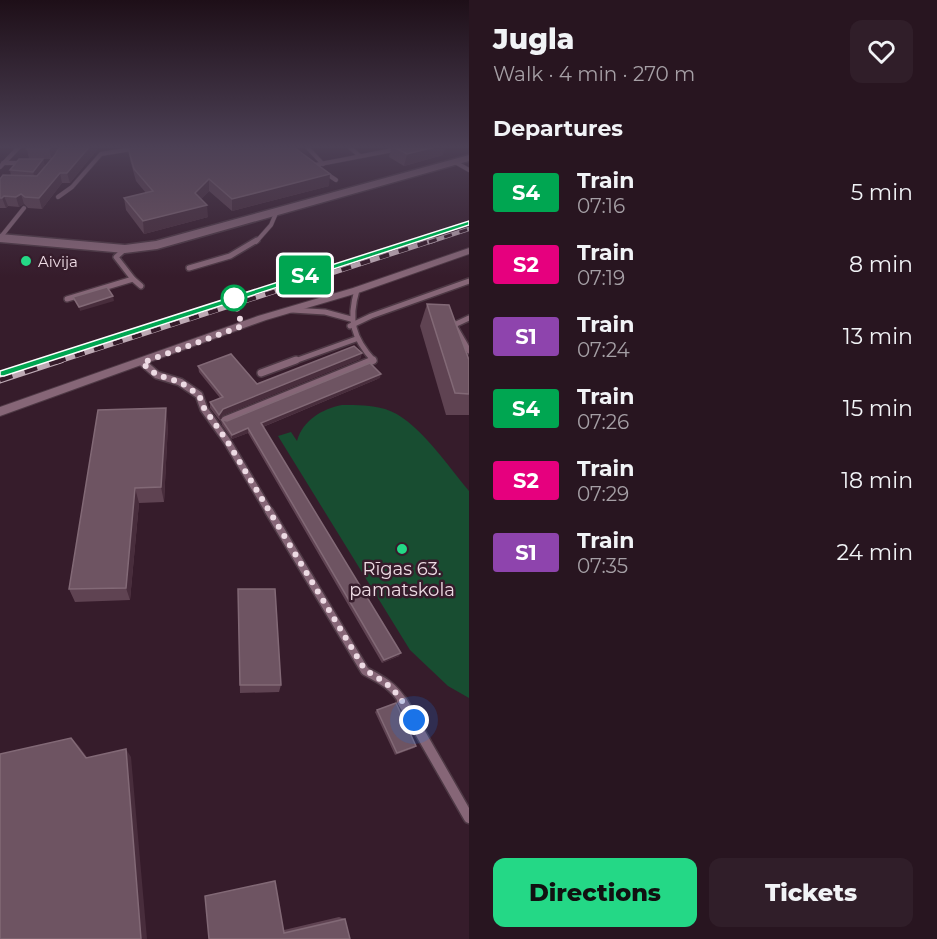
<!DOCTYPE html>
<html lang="en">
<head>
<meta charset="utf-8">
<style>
  body { margin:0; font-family:Montserrat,sans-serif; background:#301e29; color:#f1f3f6; height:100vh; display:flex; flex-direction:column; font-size:22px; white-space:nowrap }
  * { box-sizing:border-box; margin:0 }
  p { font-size:20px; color:#a59fa5 }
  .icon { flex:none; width:33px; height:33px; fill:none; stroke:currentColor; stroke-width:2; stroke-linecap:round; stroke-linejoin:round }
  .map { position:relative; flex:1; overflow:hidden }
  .drawer { display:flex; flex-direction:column; background:#281520; width:468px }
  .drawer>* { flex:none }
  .badge { padding:0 12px; border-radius:4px; font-size:21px; line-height:39px }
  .you { position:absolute; width:30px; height:30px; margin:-15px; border:4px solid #fff; border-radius:50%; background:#1a73e8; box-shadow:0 0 0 9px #1a73e833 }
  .map>.badge { position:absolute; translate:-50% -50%; box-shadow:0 0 0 3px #fff }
  h2 { padding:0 24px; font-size:22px; line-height:54px }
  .round { display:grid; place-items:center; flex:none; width:63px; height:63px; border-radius:12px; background:#301e29 }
  .summary { display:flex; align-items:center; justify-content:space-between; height:102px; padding:0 24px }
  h1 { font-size:28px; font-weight:800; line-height:45px }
  .primary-button { display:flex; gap:12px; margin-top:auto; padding:12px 24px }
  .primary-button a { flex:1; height:69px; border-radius:12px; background:#24d886; color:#111; font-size:24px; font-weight:800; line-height:69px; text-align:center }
  .primary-button a+a { background:#301e29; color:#f1f3f6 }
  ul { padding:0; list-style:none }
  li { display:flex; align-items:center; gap:18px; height:72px; padding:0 24px }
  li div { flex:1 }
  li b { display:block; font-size:22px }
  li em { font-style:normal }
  li .badge { min-width:66px; font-weight:700; text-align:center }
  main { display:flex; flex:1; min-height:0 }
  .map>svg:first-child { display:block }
  .green { fill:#184d31 }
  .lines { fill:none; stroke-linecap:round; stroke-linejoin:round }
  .service-far4-casing { stroke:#4e3945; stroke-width:5 }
  .service-far3-casing { stroke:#4e3945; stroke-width:8 }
  .service-far2-casing { stroke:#4e3945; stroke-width:10 }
  .service-far1-casing { stroke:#4e3945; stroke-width:11 }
  .service-casing { stroke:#4e3945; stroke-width:13 }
  .minor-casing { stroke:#4e3945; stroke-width:2 }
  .tertiary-casing { stroke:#4e3945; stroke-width:3 }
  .service-far4 { stroke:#866677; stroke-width:4 }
  .service-far3 { stroke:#866677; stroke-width:5 }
  .service-far2 { stroke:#866677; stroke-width:7 }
  .service-far1 { stroke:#866677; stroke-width:8 }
  .service { stroke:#866677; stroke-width:10 }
  .minor { fill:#866677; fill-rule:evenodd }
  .tertiary { fill:#866677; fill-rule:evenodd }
  .rail-far2-casing { stroke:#bda9b4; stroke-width:4.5 }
  .rail-far1-casing { stroke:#bda9b4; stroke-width:5 }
  .rail-casing { stroke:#bda9b4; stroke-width:7 }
  .rail-far2 { stroke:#361c2b; stroke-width:3; stroke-dasharray:8; stroke-linecap:butt }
  .rail-far1 { stroke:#361c2b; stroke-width:4; stroke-dasharray:10; stroke-linecap:butt }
  .rail { stroke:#361c2b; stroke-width:4.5; stroke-dasharray:13; stroke-linecap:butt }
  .wall { fill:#5f4352 }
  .shaded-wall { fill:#482d3c }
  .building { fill:#6e5462; stroke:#826976; stroke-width:1.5 }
  .line { fill:#00a651; stroke:#fff; stroke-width:1.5 }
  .walk { stroke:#eddbe4; stroke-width:6; stroke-dasharray:0 10.8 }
  .poi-dot { fill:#24d886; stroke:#361c2b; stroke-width:2 }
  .stop-dot { fill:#fff; stroke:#00a651; stroke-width:3 }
  .labels { text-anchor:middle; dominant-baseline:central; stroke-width:5; stroke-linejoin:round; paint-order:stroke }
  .far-poi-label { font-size:15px; fill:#eddbe4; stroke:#361c2b; text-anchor:start }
  .poi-label { font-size:18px; fill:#eddbe4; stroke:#361c2b }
</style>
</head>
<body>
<main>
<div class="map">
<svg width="469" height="939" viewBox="0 0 469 939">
  <rect width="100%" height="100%" fill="#361c2b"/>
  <path class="green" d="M342,405C357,405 371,405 385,409C416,418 448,466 469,491V698L448,686L410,650L278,436L291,432L297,441C303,420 322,409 342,405Z"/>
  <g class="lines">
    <g class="service-far4-casing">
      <g id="service-far4">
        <path d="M306,146L323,164"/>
        <path d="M348,146L360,156"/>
        <path d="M455,162L469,170"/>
        <path d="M3,163H24"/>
        <path d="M315,165L414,146"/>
        <path d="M0,167L20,146"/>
        <path d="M324,172L336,180"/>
        <path d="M58,197L72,187L101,154L137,148"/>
        <path d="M0,238L24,208"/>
        <path d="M256,242L271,225L277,211"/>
      </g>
    </g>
    <g class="service-far3-casing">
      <g id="service-far3">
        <path d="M189,268L230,256L257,240"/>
        <path d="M133,279L141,286"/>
        <path d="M357,290C348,320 353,338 374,361L372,362"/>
        <path d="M67,299L133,279L116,257L125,249"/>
        <path d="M292,310L325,312L351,319"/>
        <path d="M469,318L454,325L469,351"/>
        <path d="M350,326L371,316L469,281"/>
        <path d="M292,362L356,339"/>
      </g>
    </g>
    <g class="service-far2-casing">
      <g id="service-far2">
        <path d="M143,363L157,375L180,382L199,395L204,409L227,441L270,513"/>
        <path d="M261,373L296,360"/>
        <path d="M225,420L373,360"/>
      </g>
    </g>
    <g class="service-far1-casing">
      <path id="service-far1" d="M269,511L365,671C380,679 394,686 403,702"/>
    </g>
    <g class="service-casing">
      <path id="service" d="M402,701L469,818"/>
    </g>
    <g class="minor-casing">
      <path id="minor" d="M469,248V254L361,292L266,320L0,416V407L258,316L353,288Z"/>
    </g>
    <g class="tertiary-casing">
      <path id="tertiary" d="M469,155V161L157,249L125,253L0,242V234L125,245L156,241Z"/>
    </g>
    <use href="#service-far4" class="service-far4"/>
    <use href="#service-far3" class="service-far3"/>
    <use href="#service-far2" class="service-far2"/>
    <use href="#service-far1" class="service-far1"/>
    <use href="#service" class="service"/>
    <use href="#minor" class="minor"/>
    <use href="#tertiary" class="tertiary"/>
    <g class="rail-far2-casing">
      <path id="rail-far2" d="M429,242L469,229"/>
    </g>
    <g class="rail-far1-casing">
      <path id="rail-far1" d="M56,362L434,240"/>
    </g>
    <g class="rail-casing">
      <path id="rail" d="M0,380L61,360"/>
    </g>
    <use href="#rail-far2" class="rail-far2"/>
    <use href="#rail-far1" class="rail-far1"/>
    <use href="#rail" class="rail"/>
  </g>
  <g class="wall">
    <path d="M30,146H59L52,159H29L27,149Z"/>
    <path d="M100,146L70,183H62L42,209L28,208L24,204L19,207L8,206L6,208H0V179L11,176L10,170L43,159L45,167Z"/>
    <path d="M392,146L443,155L404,166L389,157Z"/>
    <path d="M128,148L329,186L232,211L209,191L201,199L208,217L144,234L126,210L124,198L146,193L136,181L130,160Z"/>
    <path d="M427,304L469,360V415H446L420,326Z"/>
    <path d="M362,353L360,359L223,415L220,421L210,408V402L220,398L199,372L198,366L257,384Z"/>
    <path d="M380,378L263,427L399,656L382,663L248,433L232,439L222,425V420L227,421Z"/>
    <path d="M168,424L164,502L139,503L130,600L75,602L69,589Z"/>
    <path d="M238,599L281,685L279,692L240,693Z"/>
    <path d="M377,710L416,746L414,748L395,755L375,712Z"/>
    <path d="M339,917L345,919L350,939H209L284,930Z"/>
  </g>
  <g class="shaded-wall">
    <path d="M51,146H59L52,159L49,149Z"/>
    <path d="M90,146H100L70,183L67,173Z"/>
    <path d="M439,146H446L443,155L404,166L407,154Z"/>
    <path d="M43,159L45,167L35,180L33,172Z"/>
    <path d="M60,173L62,183L42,209L39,198Z"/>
    <path d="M330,174L329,186L232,211V199Z"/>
    <path d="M209,179V191L195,205V193Z"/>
    <path d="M21,194L24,204L19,207L16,197Z"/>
    <path d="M4,196L8,206L6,208L2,198Z"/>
    <path d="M207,205L208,217L144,234L143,221Z"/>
    <path d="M113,296L114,301L80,311L79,307Z"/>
    <path d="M362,353L360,359L223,415L220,421L219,415L223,409Z"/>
    <path d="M381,374L380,378L260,428L261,423Z"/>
    <path d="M166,408L168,424L164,502L161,487Z"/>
    <path d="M248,428V433L232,439V435Z"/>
    <path d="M135,488L139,503L130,600L126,588Z"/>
    <path d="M401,653L399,656L382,663L384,660Z"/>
    <path d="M71,738L79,746L93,765L86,758Z"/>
    <path d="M416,746L414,748L395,755L397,753Z"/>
    <path d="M126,749L131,757L147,939H141Z"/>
  </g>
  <g class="building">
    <path d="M30,146H51L49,149H27Z"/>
    <path d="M60,146H90L67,173H60L39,198L25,197L21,194L16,197L4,196L2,198H0V179L3,175L37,176L55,155Z"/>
    <path d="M151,146H292L330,174L232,199L209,179L195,193L207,205L143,221L124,198L153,191L134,169L128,148Z"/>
    <path d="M392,146H439L407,154Z"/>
    <path d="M19,159H43L33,172L10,170Z"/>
    <path d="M107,287L113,296L79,307L73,297Z"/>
    <path d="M427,304L449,305L469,360V394L455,393Z"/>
    <path d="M354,346L362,353L223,409L219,415L210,402L223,397L198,366L231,354L257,384Z"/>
    <path d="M370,363L381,374L261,423L401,653L384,660L248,428L232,435L222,420L227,421Z"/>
    <path d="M166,408L161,487L135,488L126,588L69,589L98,410Z"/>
    <path d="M238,589H275L281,685H240Z"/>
    <path d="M396,703L416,746L397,753L377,710Z"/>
    <path d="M71,738L86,758L126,749L141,939H0V754Z"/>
    <path d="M275,881L284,933L345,919L350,939H209L205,896Z"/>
  </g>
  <linearGradient id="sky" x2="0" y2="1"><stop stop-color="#1e0f18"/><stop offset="0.53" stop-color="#4c4055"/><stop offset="1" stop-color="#4c4055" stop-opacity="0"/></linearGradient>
  <rect width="469" height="277" fill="url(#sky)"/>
  <path class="line" d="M469,221V225L4,376H0V371Z"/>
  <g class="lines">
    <path class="walk" d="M234,298L242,326L142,363L157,375L180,382L199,395L204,408L227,441L365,670C393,686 398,693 414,720"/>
  </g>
  <g class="poi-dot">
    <circle cx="26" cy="261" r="6"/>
    <circle cx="402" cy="549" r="6"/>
  </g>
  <circle class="stop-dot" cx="234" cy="298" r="12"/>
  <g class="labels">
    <g class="far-poi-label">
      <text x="38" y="261">Aivija</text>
    </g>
    <g class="poi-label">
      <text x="402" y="569">Rīgas 63.<tspan x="402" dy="21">pamatskola</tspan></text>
    </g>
  </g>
</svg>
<div class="you" style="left:414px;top:720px"></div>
<b class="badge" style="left:305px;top:275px;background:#00a651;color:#fff">S4</b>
</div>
<section class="drawer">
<div class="summary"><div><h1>Jugla</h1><p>Walk · 4 min · 270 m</p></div><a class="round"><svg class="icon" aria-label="heart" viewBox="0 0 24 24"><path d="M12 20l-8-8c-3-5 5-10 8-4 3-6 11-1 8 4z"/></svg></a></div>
<h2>Departures</h2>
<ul>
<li><span class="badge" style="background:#00a651;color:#fff">S4</span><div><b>Train</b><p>07:16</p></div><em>5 min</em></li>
<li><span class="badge" style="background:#e6007e;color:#fff">S2</span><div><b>Train</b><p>07:19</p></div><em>8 min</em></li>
<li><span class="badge" style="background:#8e44ad;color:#fff">S1</span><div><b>Train</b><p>07:24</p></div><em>13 min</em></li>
<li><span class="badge" style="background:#00a651;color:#fff">S4</span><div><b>Train</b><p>07:26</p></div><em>15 min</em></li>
<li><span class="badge" style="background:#e6007e;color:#fff">S2</span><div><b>Train</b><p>07:29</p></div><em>18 min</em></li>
<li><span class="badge" style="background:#8e44ad;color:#fff">S1</span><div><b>Train</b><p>07:35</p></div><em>24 min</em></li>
</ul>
<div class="primary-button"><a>Directions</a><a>Tickets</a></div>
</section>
</main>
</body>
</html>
